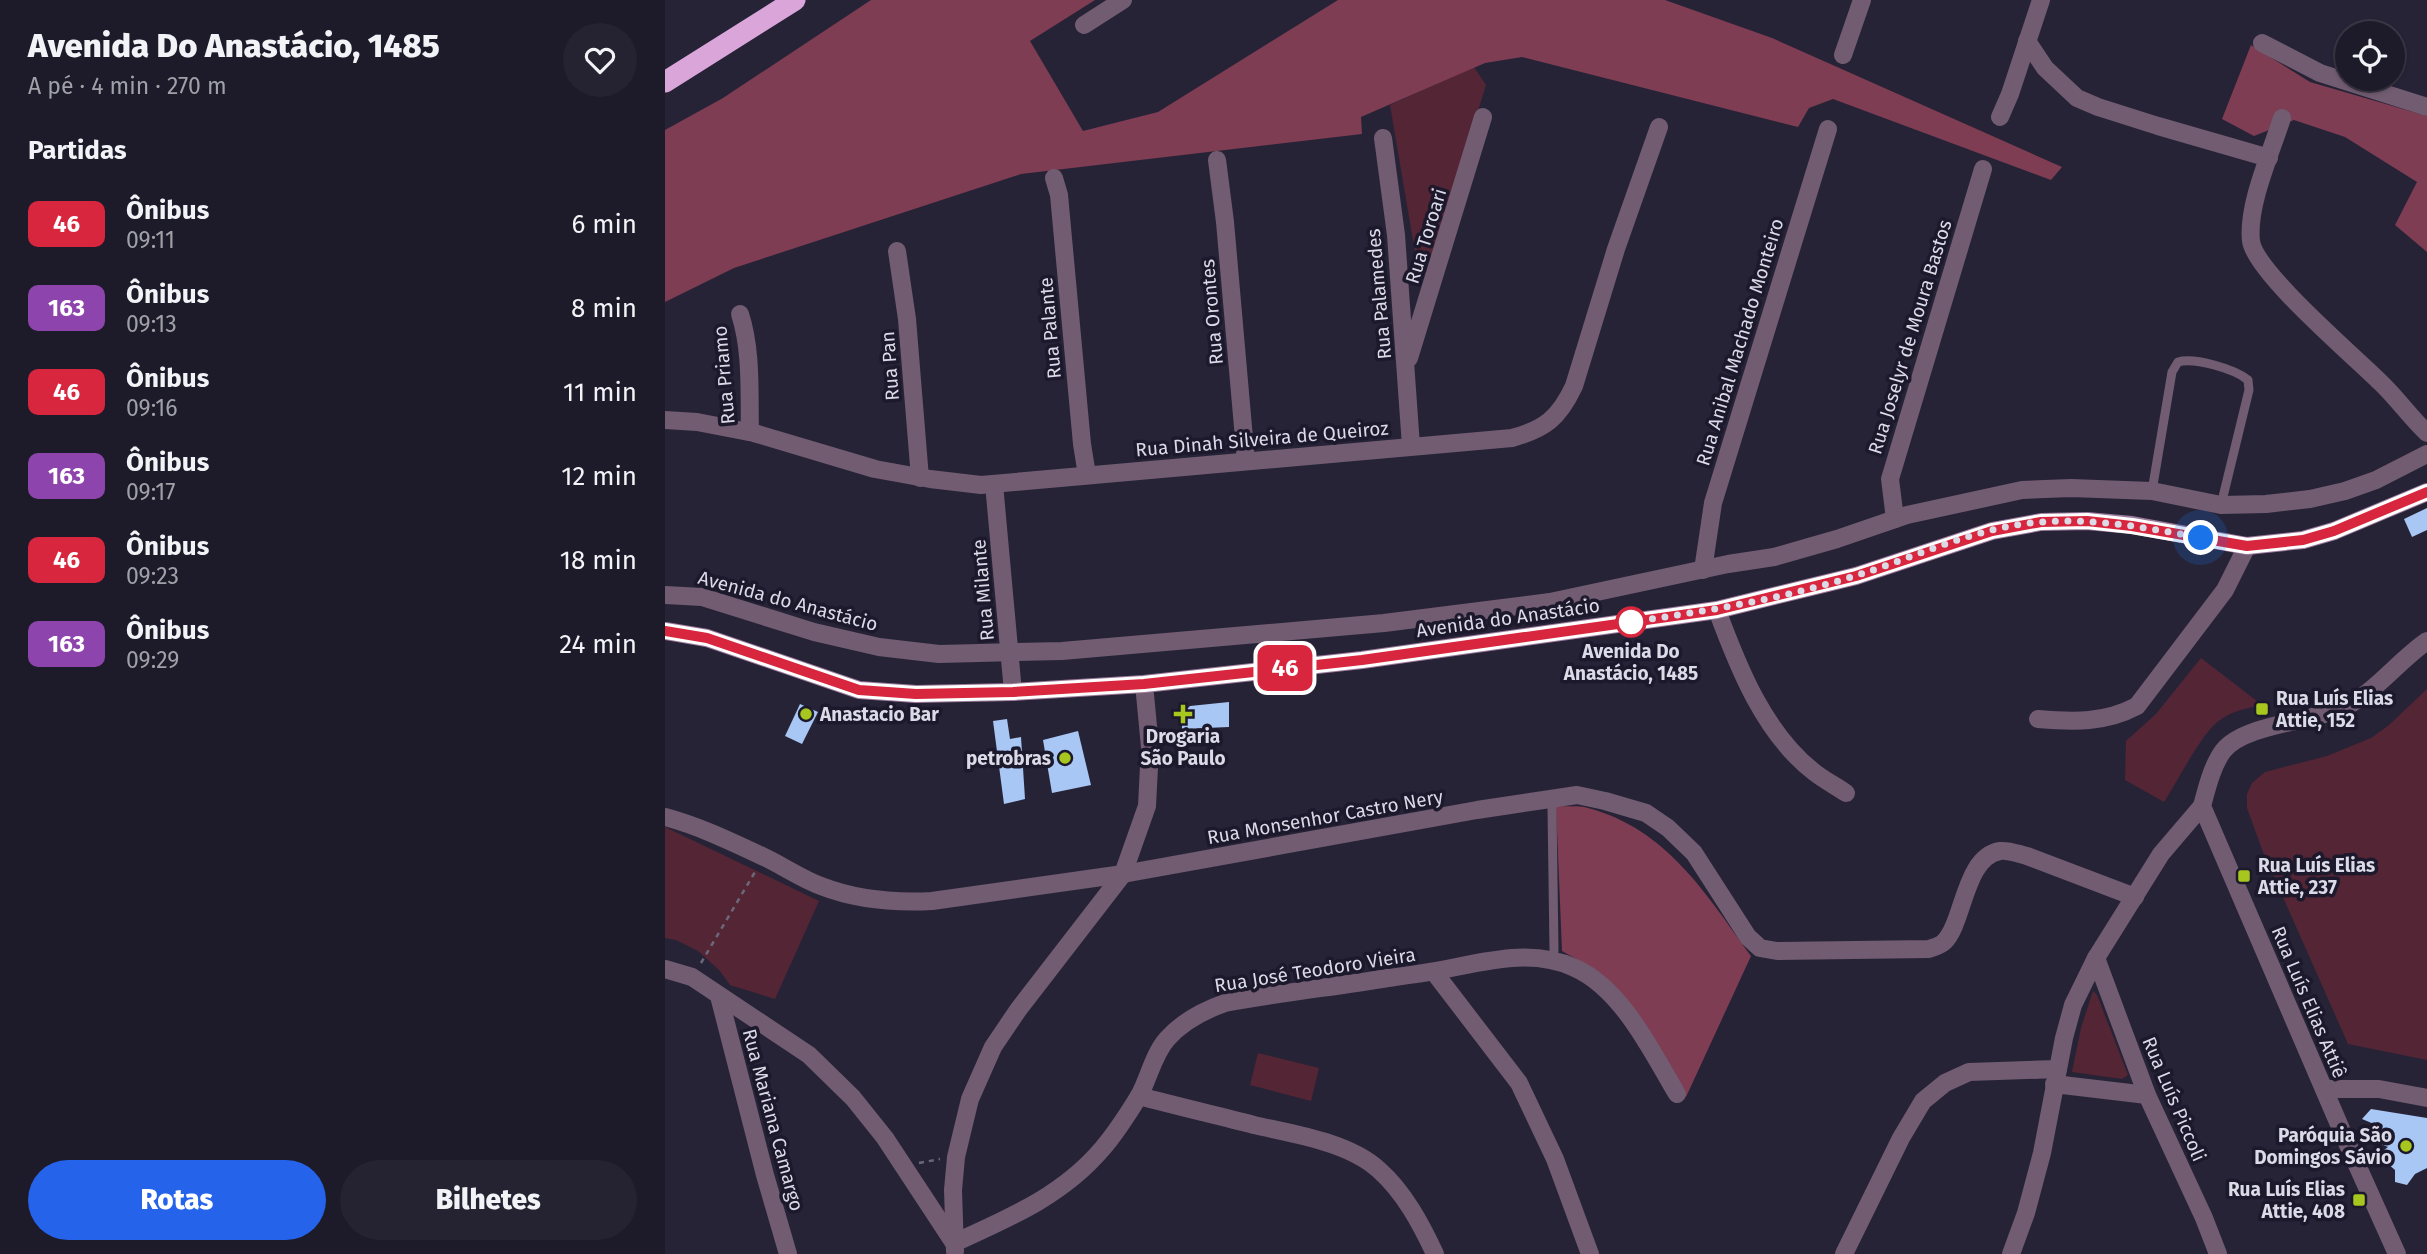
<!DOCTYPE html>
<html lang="pt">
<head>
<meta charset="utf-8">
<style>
  body { margin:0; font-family:"Fira Sans",sans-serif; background:#252331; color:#f1f3f6; height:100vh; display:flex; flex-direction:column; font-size:26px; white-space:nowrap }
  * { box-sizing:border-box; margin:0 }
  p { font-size:23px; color:#a0a1a8 }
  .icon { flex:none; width:38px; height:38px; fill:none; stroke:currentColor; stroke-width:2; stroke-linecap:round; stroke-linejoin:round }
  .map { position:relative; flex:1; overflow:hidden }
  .sheet { display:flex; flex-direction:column; background:#1d1a29; width:665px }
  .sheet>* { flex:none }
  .badge { padding:0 14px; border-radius:10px; font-size:24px; line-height:46px }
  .buttons { position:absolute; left:1670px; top:21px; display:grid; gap:14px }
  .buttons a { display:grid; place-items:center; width:70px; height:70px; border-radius:50%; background:#1d1a29; box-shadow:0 2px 5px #0004,0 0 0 2px #3b3846; font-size:35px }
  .you { position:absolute; width:35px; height:35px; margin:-18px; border:5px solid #fff; border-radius:50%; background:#1a73e8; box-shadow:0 0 0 10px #1a73e833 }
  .map>.badge { position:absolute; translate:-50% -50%; box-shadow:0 0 0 4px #fff }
  h2 { padding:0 28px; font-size:26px; line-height:63px }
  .round { display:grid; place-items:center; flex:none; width:74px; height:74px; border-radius:37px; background:#252331 }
  .headline { display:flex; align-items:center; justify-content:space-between; height:119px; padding:0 28px }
  h1 { font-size:33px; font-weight:800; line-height:52px }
  .cta { display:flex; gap:14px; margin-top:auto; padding:14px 28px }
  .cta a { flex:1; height:80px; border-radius:42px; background:#2563eb; color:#fff; font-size:28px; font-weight:800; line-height:80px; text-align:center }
  .cta a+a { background:#252331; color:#f1f3f6 }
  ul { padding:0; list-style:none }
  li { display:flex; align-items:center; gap:21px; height:84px; padding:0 28px }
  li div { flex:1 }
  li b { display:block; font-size:26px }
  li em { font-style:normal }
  li .badge { min-width:77px; font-weight:700; text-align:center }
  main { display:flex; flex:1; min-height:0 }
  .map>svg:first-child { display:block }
  .green { fill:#542534 }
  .forest { fill:#7e3d52 }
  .building { fill:#a8c7f5 }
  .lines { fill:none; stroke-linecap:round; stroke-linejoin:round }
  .path { stroke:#6a6879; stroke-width:2.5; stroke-dasharray:5 5; stroke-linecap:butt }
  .service { stroke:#715c71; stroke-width:9 }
  .minor { stroke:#715c71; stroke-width:18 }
  .secondary { stroke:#9c7a9b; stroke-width:18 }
  .motorway { stroke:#daa6da; stroke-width:21 }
  .line-casing { stroke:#fff; stroke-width:16 }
  .line { stroke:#d7263d; stroke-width:10 }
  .walk { stroke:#dbdae7; stroke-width:7; stroke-dasharray:0 12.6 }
  .stop-dot { fill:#fff; stroke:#d7263d; stroke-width:3.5 }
  .poi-dot { fill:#a7c71e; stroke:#1d192d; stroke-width:2.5 }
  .labels { text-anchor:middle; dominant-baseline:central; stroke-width:7; stroke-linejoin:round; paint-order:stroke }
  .street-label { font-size:19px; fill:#dbdae7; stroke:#1d192d }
  .stop-label { font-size:19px; font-weight:bold; fill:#dbdae7; stroke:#1d192d }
  .poi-label { font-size:19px; font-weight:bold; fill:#dbdae7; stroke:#1d192d; text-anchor:start }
</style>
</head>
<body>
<main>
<section class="sheet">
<div class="headline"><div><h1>Avenida Do Anastácio, 1485</h1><p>A pé · 4 min · 270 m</p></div><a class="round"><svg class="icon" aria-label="heart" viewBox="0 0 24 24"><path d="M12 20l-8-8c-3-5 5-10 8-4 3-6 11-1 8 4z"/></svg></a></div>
<h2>Partidas</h2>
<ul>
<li><span class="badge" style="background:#d7263d;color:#fff">46</span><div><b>Ônibus</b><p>09:11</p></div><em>6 min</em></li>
<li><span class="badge" style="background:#8e44ad;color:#fff">163</span><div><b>Ônibus</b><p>09:13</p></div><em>8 min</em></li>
<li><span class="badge" style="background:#d7263d;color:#fff">46</span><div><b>Ônibus</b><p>09:16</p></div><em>11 min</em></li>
<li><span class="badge" style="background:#8e44ad;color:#fff">163</span><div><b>Ônibus</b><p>09:17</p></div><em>12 min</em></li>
<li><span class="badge" style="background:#d7263d;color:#fff">46</span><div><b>Ônibus</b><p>09:23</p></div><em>18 min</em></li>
<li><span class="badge" style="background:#8e44ad;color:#fff">163</span><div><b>Ônibus</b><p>09:29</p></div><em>24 min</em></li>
</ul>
<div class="cta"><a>Rotas</a><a>Bilhetes</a></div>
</section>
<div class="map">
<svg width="1762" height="1254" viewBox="0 0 1762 1254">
  <rect width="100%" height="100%" fill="#272337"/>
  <g class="green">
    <path d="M809,67L821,85L768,256L760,260L751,258L725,105Z"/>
    <path d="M1536,658L1597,705C1583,708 1567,711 1555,720C1536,733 1513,781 1499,802L1460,780L1461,741L1491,714Z"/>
    <path d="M1762,689V1060L1683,1044L1598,852L1582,808V794L1587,783L1600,772L1662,756L1706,738L1724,725Z"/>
    <path d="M0,827L154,901L110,999L65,985L54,970L33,951L11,940L0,938Z"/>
    <path d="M1428,991L1432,995L1463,1075L1457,1079L1407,1072L1416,1028Z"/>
    <path d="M593,1053L654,1068L646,1101L585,1085Z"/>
  </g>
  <g class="forest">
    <path d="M206,0H430L365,41L418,131L493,112L673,0H1000L1107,38L1397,167L1386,180L1168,99L1144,108L1133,127L857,57L820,63L696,117L697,134L356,174L69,268L0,302V130L58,98Z"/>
    <path d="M1586,45L1645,82L1762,116V252L1730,225L1752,182L1680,137L1629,120L1589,136L1557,119Z"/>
    <path d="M891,806C901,807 913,805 923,808C1002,829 1041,894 1086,956L1021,1097L1014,1084L920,964L897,951Z"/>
  </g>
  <g class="building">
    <path d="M1762,508V530L1747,537L1739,519Z"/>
    <path d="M564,702V727L517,729V714L525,706Z"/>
    <path d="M135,704L153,712L137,744L120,736Z"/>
    <path d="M342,719L345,739L356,737L360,799L339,804L328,721Z"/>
    <path d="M413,731L426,785L387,793L378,740Z"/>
    <path d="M1706,1109L1762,1118V1168L1750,1174L1742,1185L1730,1182V1170L1722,1163L1725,1157L1718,1151L1723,1147L1716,1144L1721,1137L1714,1132L1716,1127L1697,1119Z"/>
  </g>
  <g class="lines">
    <g class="path">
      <path d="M36,963L90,872"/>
      <path d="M254,1163L275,1159"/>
    </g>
    <g class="service">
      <path d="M1487,491L1507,372L1513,362C1529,357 1570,369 1583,380L1584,390L1556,505"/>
      <path d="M887,807L889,951"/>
    </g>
    <g class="minor">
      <path d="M419,25L458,0"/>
      <path d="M1362,41L1380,68L1412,98L1433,107L1493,126L1604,158"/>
      <path d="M1597,43L1655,73L1762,107"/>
      <path d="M1178,55L1197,0"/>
      <path d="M1335,117L1345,94L1376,0"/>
      <path d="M1617,118C1606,153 1582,205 1586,241C1590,272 1689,356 1715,382C1732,398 1745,417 1762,433"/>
      <path d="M718,138L731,235L746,446"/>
      <path d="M552,160L560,222L581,461"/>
      <path d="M389,178L394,195L417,444L422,475"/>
      <path d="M232,251L242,319L255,478"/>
      <path d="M75,314C87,351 84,393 85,432"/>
      <path d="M744,358L818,117"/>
      <path d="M0,420L32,422L89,433L210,469L265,479L316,485L847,438C880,429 894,418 909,386L951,249L994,127"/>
      <path d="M329,484L348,692"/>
      <path d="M1230,519L1225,479L1318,169"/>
      <path d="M1038,570L1048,503L1163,129"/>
      <path d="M0,595L37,597L149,632L214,647L274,654L397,651L719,623L885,602L1063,564L1109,557L1172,539L1242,515L1357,490L1406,488L1487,491L1556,505L1601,504L1645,499L1680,491L1711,480L1762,454"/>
      <path d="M1052,610C1073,667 1099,733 1149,772C1159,780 1171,786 1181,793"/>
      <path d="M1373,719C1409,722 1440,723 1472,706L1560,590L1582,546"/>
      <path d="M0,817C34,826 67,842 99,857C118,866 137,879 156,886C192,900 229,903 267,901L458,874L812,810L912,795L940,801L981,813L1003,828L1029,853L1083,937L1095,948L1112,951L1264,949C1269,947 1275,946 1279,942C1299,923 1299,857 1335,851C1344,850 1353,854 1362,856L1470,897"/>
      <path d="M1431,958L1482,1095L1539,1218L1553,1254"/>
      <path d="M0,969L27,977L144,1055L188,1098L220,1138L289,1243"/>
      <path d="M769,972L854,1083L890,1159L925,1254"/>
      <path d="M54,996L100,1175L123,1254"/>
      <path d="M1389,1084L1482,1095"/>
      <path d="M1659,1089H1714L1762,1098"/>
      <path d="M474,1096C512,1106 550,1115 589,1125C628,1134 684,1142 714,1170C739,1192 756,1224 770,1254"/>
      <path d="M289,1243C344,1218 397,1196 437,1149C450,1134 463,1114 474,1096C484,1078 488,1055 502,1039C518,1021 537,1011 560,1003C614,993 668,987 723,978C738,976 754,974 770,971C816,963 865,947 910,968C957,989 987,1052 1012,1094"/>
      <path d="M290,1251L288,1190L291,1157L305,1099L328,1047L353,1010L458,874L482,806L485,747L479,684"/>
      <path d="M1179,1254L1236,1138L1258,1101L1280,1083L1304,1072L1393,1069"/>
      <path d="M1346,1254L1361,1213L1377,1153L1399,1038L1408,1005L1431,958L1496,854L1537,806"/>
      <path d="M1732,1254L1679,1136L1537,806C1542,788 1547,766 1558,751C1579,724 1646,722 1678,708C1710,693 1733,661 1762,641"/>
    </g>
    <path class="secondary" d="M0,631L42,638L194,690L251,694L348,692L479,684L697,660L1052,610L1191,576L1327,531L1376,522L1422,521L1467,525L1582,546L1638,540L1669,531L1762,492"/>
    <path class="motorway" d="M0,82L130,0"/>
  </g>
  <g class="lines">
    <g class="line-casing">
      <path id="line" d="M0,631L42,638L194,690L251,694L348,692L479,684L697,660L1052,610L1191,576L1327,531L1376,522L1422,521L1467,526L1582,546L1638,540L1669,531L1762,492"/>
    </g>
    <use href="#line" class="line"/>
    <path class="walk" d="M966,622L958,623C1038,612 1117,599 1193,575C1253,556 1314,526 1377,522C1431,518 1484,528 1536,538"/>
  </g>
  <circle class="stop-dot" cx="966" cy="622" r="14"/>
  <g class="poi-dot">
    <rect x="1590" y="702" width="14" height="14" rx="3.5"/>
    <circle cx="141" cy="714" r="7"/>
    <path d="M514.5 703.5h7v7h7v7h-7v7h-7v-7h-7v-7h7z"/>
    <circle cx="400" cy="758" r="7"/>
    <rect x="1572" y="869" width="14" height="14" rx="3.5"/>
    <circle cx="1741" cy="1146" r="7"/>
    <rect x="1687" y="1193" width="14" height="14" rx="3.5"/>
  </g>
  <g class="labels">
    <g class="street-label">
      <text transform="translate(761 236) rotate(-73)">Rua Toroari</text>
      <text transform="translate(714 294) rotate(-95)">Rua Palamedes</text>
      <text transform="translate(547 312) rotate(-95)">Rua Orontes</text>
      <text transform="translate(385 328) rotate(-95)">Rua Palante</text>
      <text transform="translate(1245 337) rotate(-73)">Rua Joselyr de Moura Bastos</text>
      <text transform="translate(1075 342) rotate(-73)">Rua Anibal Machado Monteiro</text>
      <text transform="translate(225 366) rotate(-94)">Rua Pan</text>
      <text transform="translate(59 375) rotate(-95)">Rua Priamo</text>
      <text transform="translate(597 439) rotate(-5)">Rua Dinah Silveira de Queiroz</text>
      <text transform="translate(318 590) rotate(-95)">Rua Milante</text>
      <text transform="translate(123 601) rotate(15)">Avenida do Anastácio</text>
      <text transform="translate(843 618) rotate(-8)">Avenida do Anastácio</text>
      <text transform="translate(660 817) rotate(-10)">Rua Monsenhor Castro Nery</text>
      <text transform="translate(650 970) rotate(-9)">Rua José Teodoro Vieira</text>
      <text transform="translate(1644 1002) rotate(67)">Rua Luís Elias Attiê</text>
      <text transform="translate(1509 1099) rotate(67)">Rua Luís Piccoli</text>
      <text transform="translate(108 1120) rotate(75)">Rua Mariana Camargo</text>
    </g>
    <g class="stop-label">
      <text x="966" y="651">Avenida Do<tspan x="966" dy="22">Anastácio, 1485</tspan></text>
    </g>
    <g class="poi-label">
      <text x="1611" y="698">Rua Luís Elias<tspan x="1611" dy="22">Attie, 152</tspan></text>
      <text x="155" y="714">Anastacio Bar</text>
      <text x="518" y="736" text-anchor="middle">Drogaria<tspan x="518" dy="22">São Paulo</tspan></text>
      <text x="386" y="758" text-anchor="end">petrobras</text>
      <text x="1593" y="865">Rua Luís Elias<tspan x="1593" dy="22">Attie, 237</tspan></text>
      <text x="1727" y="1135" text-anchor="end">Paróquia São<tspan x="1727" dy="22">Domingos Sávio</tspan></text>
      <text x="1680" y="1189" text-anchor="end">Rua Luís Elias<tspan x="1680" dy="22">Attie, 408</tspan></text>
    </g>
  </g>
</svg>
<div class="buttons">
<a><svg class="icon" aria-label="locate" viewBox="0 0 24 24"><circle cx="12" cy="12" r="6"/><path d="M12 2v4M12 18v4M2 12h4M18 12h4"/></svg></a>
</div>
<div class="you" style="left:1536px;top:538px"></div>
<b class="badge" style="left:620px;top:668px;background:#d7263d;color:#fff">46</b>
</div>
</main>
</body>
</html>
